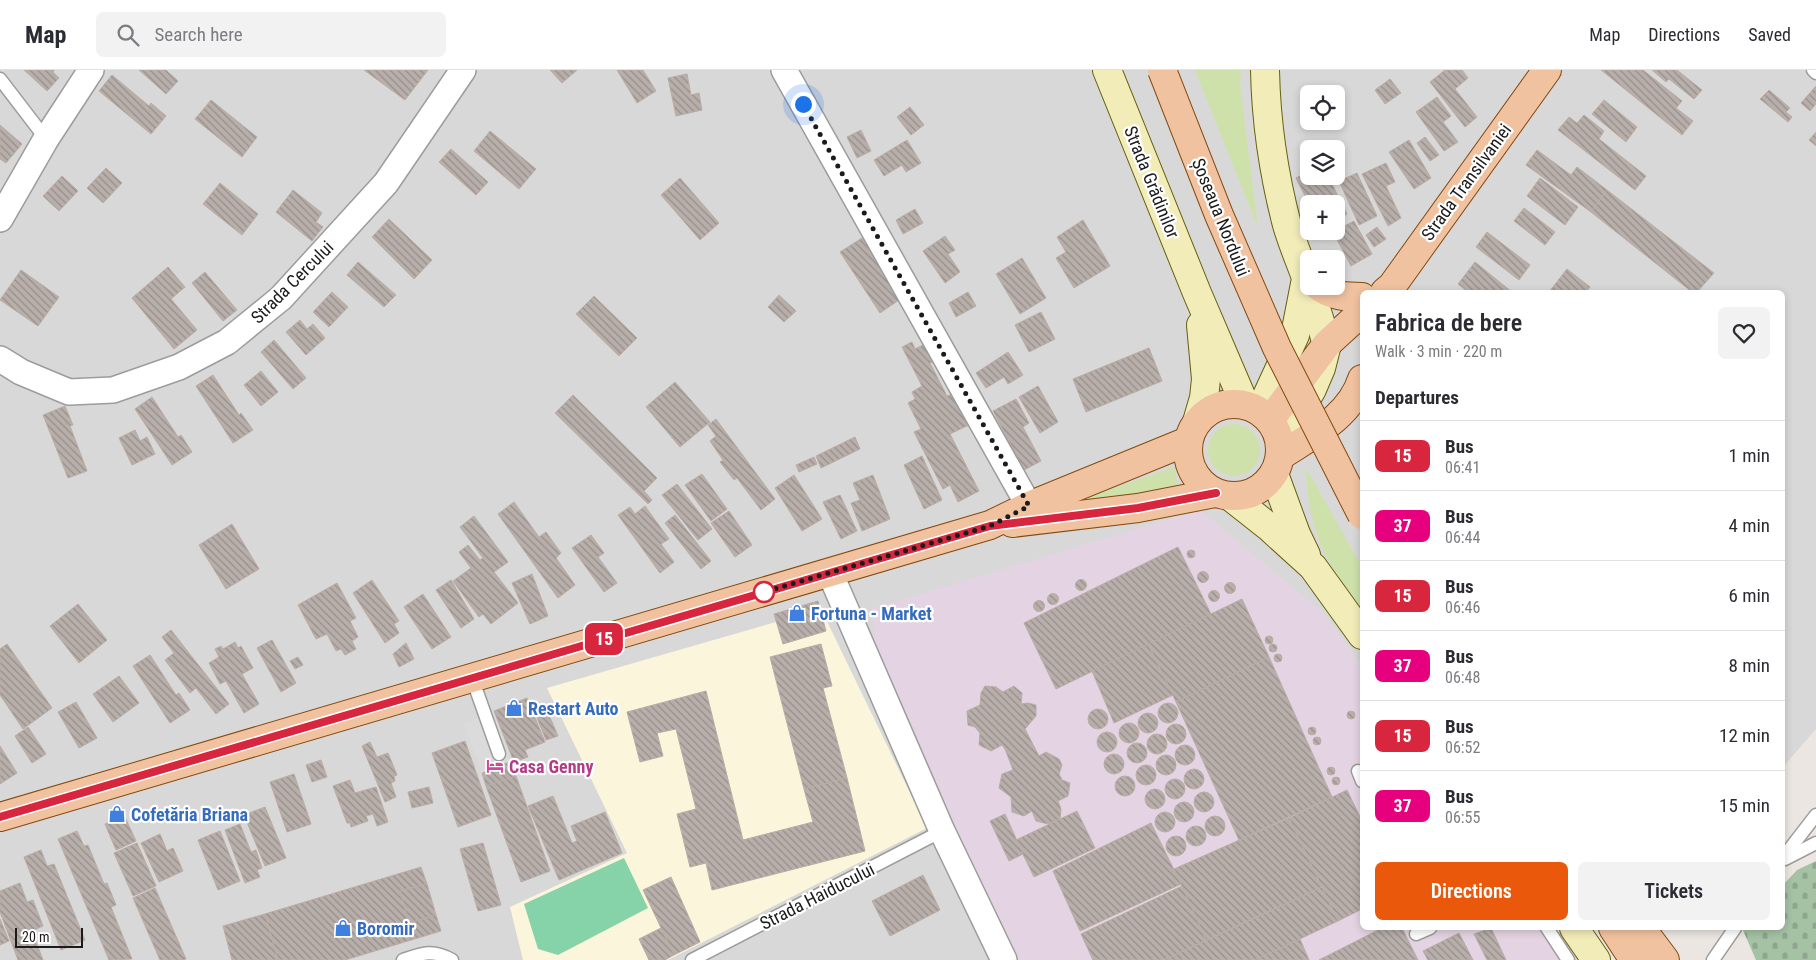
<!DOCTYPE html>
<html lang="en">
<head>
<meta charset="utf-8">
<style>
  body { margin:0; font-family:"Roboto Condensed",sans-serif; background:#f2f2f3; color:#2b2b33; height:100vh; display:flex; flex-direction:column; font-size:19px; white-space:nowrap }
  * { box-sizing:border-box; margin:0 }
  p { font-size:16px; color:#7c7c81 }
  .icon { flex:none; width:28px; height:28px; fill:none; stroke:currentColor; stroke-width:2; stroke-linecap:round; stroke-linejoin:round }
  .map { position:relative; flex:1; overflow:hidden }
  .panel { position:absolute; left:1360px; top:220px; width:425px; height:640px; display:flex; flex-direction:column; background:#fff; border-radius:8px; box-shadow:0 2px 8px #0003 }
  .panel>* { flex:none }
  .badge { padding:0 10px; border-radius:8px; font-size:18px; line-height:32px }
  .controls { position:absolute; left:1300px; top:15px; display:grid; gap:10px }
  .controls a { display:grid; place-items:center; width:45px; height:45px; border-radius:8px; background:#fff; box-shadow:0 2px 8px #0003; font-size:25px }
  .scale { position:absolute; left:15px; bottom:12px; width:68px; box-sizing:border-box; padding-left:5px; border:2px solid #1b1b1b; border-top:0; font-size:14px; line-height:18px; white-space:nowrap; color:#1b1b1b; -webkit-text-stroke:4px #fff; paint-order:stroke }
  .you { position:absolute; width:25px; height:25px; margin:-12px; border:4px solid #fff; border-radius:50%; background:#1a73e8; box-shadow:0 0 0 8px #1a73e833 }
  .map>.badge { position:absolute; translate:-50% -50%; box-shadow:0 0 0 2px #fff }
  h2 { padding:0 15px; font-size:19px; line-height:45px }
  .round { display:grid; place-items:center; flex:none; width:52px; height:52px; border-radius:8px; background:#f2f2f3 }
  .headline { display:flex; align-items:center; justify-content:space-between; height:85px; padding:0 15px }
  h1 { font-size:24px; font-weight:600; line-height:38px }
  .button { display:flex; gap:10px; margin-top:auto; padding:10px 15px }
  .button a { flex:1; height:58px; border-radius:8px; background:#ea580c; color:#fff; font-size:20px; font-weight:600; line-height:58px; text-align:center }
  .button a+a { background:#f2f2f3; color:#2b2b33 }
  ul { padding:0; list-style:none }
  li { display:flex; align-items:center; gap:15px; height:70px; padding:0 15px; border-top:1px solid #e1e1e2 }
  li div { flex:1 }
  li b { display:block; font-size:19px }
  li em { font-style:normal }
  li .badge { min-width:55px; font-weight:700; text-align:center }
  header { display:flex; align-items:center; gap:30px; box-sizing:border-box; height:70px; padding:0 25px; background:#fff; border-bottom:1px solid #e1e1e2 }
  header strong { font-size:24px }
  nav { display:flex; gap:28px; margin-inline-start:auto; font-size:18px }
  .search { width:350px; height:45px; background:#f2f2f3; display:flex; align-items:center; gap:12px; box-sizing:border-box; padding:0 18px; border-radius:8px; color:#7c7c81; font-size:19px }
  .map>svg:first-child { display:block }
  .residential { fill:#d9d8d8; fill-rule:evenodd }
  .industrial { fill:#e4d4e3 }
  .education { fill:#fbf6db }
  .grass { fill:#cee1ab }
  .cemetery { fill:url(#cemetery-stones) }
  .pitch { fill:#86d3a9 }
  .parking { fill:#dbdbdb }
  .building { fill:url(#building-back-hatch); stroke:#bbaca5 }
  .lines { fill:none; stroke-linecap:round; stroke-linejoin:round }
  .lane-casing { stroke:#9c9c9c; stroke-width:15 }
  .street-casing { stroke:#9c9c9c; stroke-width:28 }
  .secondary-casing { stroke:#65600f; stroke-width:30 }
  .primary-casing { stroke:#834a0f; stroke-width:30 }
  .lane { stroke:#fff; stroke-width:12 }
  .street { stroke:#fff; stroke-width:25 }
  .secondary { stroke:#f2ecb9; stroke-width:28 }
  .primary { stroke:#f1c2a0; stroke-width:28 }
  .primary-bridge-casing { stroke:#834a0f; stroke-width:30; stroke-linecap:butt }
  .primary-bridge { stroke:#f1c2a0; stroke-width:28 }
  .line-casing { stroke:#fff; stroke-width:11 }
  .line { stroke:#d7263d; stroke-width:8 }
  .walk { stroke:#1b1b1b; stroke-width:5; stroke-dasharray:0 9 }
  .stop-dot { fill:#fff; stroke:#d7263d; stroke-width:2.5 }
  .labels { text-anchor:middle; dominant-baseline:central; stroke-width:4.5; stroke-linejoin:round; paint-order:stroke }
  .street-label { font-size:18px; fill:#1b1b1b; stroke:#fff }
  .shop-label { font-size:18px; font-weight:bold; fill:#366cbe; stroke:#fff; text-anchor:start }
  .hotel-label { font-size:18px; font-weight:bold; fill:#b23c85; stroke:#fff; text-anchor:start }
</style>
</head>
<body>
<header>
<strong>Map</strong>
<div class="search"><svg class="icon" aria-label="search" viewBox="0 0 24 24"><circle cx="10" cy="10" r="6"/><path d="M15 15l6 6"/></svg>Search here</div>
<nav><a>Map</a><a>Directions</a><a>Saved</a></nav>
</header>
<div class="map">
<svg width="1816" height="890" viewBox="0 0 1816 890">
  <defs>
    <pattern id="cemetery-stones" width="16" height="16" patternUnits="userSpaceOnUse" patternTransform="scale(1.25)"><rect width="16" height="16" fill="#a5c2a5"/><path d="M2 7V4a2 2 0 0 1 4 0v3zM10 15v-3a2 2 0 0 1 4 0v3z" fill="#8da68d"/></pattern>
    <pattern id="building-back-hatch" width="6" height="6" patternUnits="userSpaceOnUse" patternTransform="scale(1.25)"><rect width="6" height="6" fill="#b8afab"/><path d="M-1 5l2 2M0 0l6 6M5-1l2 2" fill="none" stroke="#958e8a"/></pattern>
  </defs>
  <rect width="100%" height="100%" fill="#ebe6e1"/>
  <path class="residential" d="M0,0H1816V659L1783,697L1782,222H1362V597L1321,541L1014,890H0ZM1309,24H1336V51H1309ZM1309,79H1336V106H1309ZM1309,134H1336V161H1309ZM1309,189H1336V216H1309Z"/>
  <path class="industrial" d="M1200,440L1321,541L1362,597V858H1555L1579,890H1014L876,578L872,539Z"/>
  <path class="education" d="M821,539L927,758L668,890H523L510,837L627,783L547,618Z"/>
  <g class="grass">
    <path d="M1195,0H1241L1240,13L1258,158Z"/>
    <circle cx="1234" cy="380" r="26"/>
    <path d="M1175,397L1177,412L1180,419L1049,440Z"/>
    <path d="M1306,398L1362,497V539C1351,523 1337,506 1327,488C1312,460 1307,429 1306,398Z"/>
  </g>
  <path class="cemetery" d="M1816,791V890H1756L1742,858H1782L1783,815L1797,800Z"/>
  <path class="pitch" d="M624,788L648,838L558,885L538,879L524,834Z"/>
  <path class="parking" d="M494,641L510,692L503,694L502,691L487,697L488,701L482,703L464,654Z"/>
  <g class="building">
    <path d="M24,0H54L53,2L59,8L47,21Z"/>
    <path d="M139,0H166L178,11L166,24Z"/>
    <path d="M364,0H428L405,30Z"/>
    <path d="M550,0H577L562,13Z"/>
    <path d="M617,0H643L656,21L637,33Z"/>
    <path d="M1445,0H1462L1468,8L1455,19L1477,47L1465,57L1430,12Z"/>
    <path d="M1601,0H1643L1682,31L1676,38L1693,51L1682,65Z"/>
    <path d="M1652,0H1677L1702,20L1694,29L1669,9L1666,12Z"/>
    <path d="M687,4L691,25L699,23L702,40L676,46L668,8Z"/>
    <path d="M112,5L149,36L151,33L166,46L151,64L99,21Z"/>
    <path d="M1390,9L1401,23L1385,34L1375,20Z"/>
    <path d="M1816,16V34L1810,41L1801,33Z"/>
    <path d="M1769,20L1790,38L1786,42L1792,47L1788,52L1760,29Z"/>
    <path d="M1437,27L1451,46L1443,52L1458,72L1444,81L1416,42Z"/>
    <path d="M211,30L257,67L242,87L195,49Z"/>
    <path d="M1604,30L1637,57L1626,72L1592,44Z"/>
    <path d="M910,37L924,55L911,65L897,47Z"/>
    <path d="M1584,45L1604,61L1599,69L1646,106L1635,120L1558,60L1569,47L1577,53Z"/>
    <path d="M0,55L22,74L6,93L0,89Z"/>
    <path d="M861,60L871,81L857,88L847,67Z"/>
    <path d="M490,61L536,99L519,119L474,81Z"/>
    <path d="M1816,62V76L1809,70Z"/>
    <path d="M1425,67L1439,85L1430,91L1417,73Z"/>
    <path d="M907,70L921,93L906,102L902,95L884,106L874,90Z"/>
    <path d="M1409,70L1431,108L1414,119L1389,82Z"/>
    <path d="M451,79L488,112L476,125L439,92Z"/>
    <path d="M1537,80L1571,105L1577,97L1607,120L1591,142L1526,95Z"/>
    <path d="M1386,93L1395,112L1386,116L1401,148L1388,156L1362,104Z"/>
    <path d="M106,98L122,113L103,133L87,118Z"/>
    <path d="M1309,101V106H1328L1347,144L1336,150V134H1309L1296,108Z"/>
    <path d="M1357,103L1377,146L1359,155L1339,111Z"/>
    <path d="M62,106L78,121L59,141L43,126Z"/>
    <path d="M680,108L719,153L700,170L661,125Z"/>
    <path d="M1540,108L1578,137L1565,155L1527,126Z"/>
    <path d="M220,113L258,144L242,165L203,134Z"/>
    <path d="M293,120L322,143L316,152L323,157L312,171L276,142Z"/>
    <path d="M1607,120L1714,203L1697,222H1692L1591,142Z"/>
    <path d="M1524,138L1555,162L1545,175L1514,151Z"/>
    <path d="M915,139L923,153L903,164L896,150Z"/>
    <path d="M389,149L432,190L414,209L372,167Z"/>
    <path d="M1083,150L1110,196L1074,218L1056,188L1066,182L1057,167Z"/>
    <path d="M1354,151L1372,184L1351,196L1333,162Z"/>
    <path d="M1377,157L1386,169L1374,177L1366,165Z"/>
    <path d="M1487,162L1530,195L1519,210L1476,177Z"/>
    <path d="M945,166L955,180L948,184L960,202L945,213L923,181Z"/>
    <path d="M862,168L902,228L880,243L840,182Z"/>
    <path d="M1022,188L1046,228L1020,244L996,204Z"/>
    <path d="M358,192L396,225L384,237L347,205Z"/>
    <path d="M1475,192L1512,222H1468L1458,214Z"/>
    <path d="M168,197L185,217L171,229L197,260L174,279L132,228Z"/>
    <path d="M1567,199L1590,217L1586,222H1549Z"/>
    <path d="M21,200L59,227L38,256L0,230Z"/>
    <path d="M205,202L237,240L223,251L192,213Z"/>
    <path d="M332,222L348,237L329,257L313,242Z"/>
    <path d="M968,222L976,236L956,247L949,233Z"/>
    <path d="M779,225L796,241L784,252L768,237Z"/>
    <path d="M594,226L637,268L619,286L576,244Z"/>
    <path d="M1041,242L1055,269L1029,282L1015,255Z"/>
    <path d="M300,250L307,259L313,254L325,268L306,285L286,262Z"/>
    <path d="M274,270L306,308L293,319L261,282Z"/>
    <path d="M912,272L915,279L927,273L936,291L930,293L947,326L955,323L971,354L950,364L979,421L958,432L950,415L943,419L914,362L921,359L908,333L915,329L912,322L922,316L902,277Z"/>
    <path d="M1149,278L1162,311L1086,342L1073,309Z"/>
    <path d="M1008,282L1023,305L1008,314L1004,307L986,318L976,303Z"/>
    <path d="M261,301L278,322L261,336L244,315Z"/>
    <path d="M213,305L239,345L241,343L253,360L233,373L196,316Z"/>
    <path d="M675,312L710,352L680,377L646,337Z"/>
    <path d="M1038,316L1058,352L1040,363L1019,327Z"/>
    <path d="M573,325L657,408L644,421L652,430L648,434L555,343Z"/>
    <path d="M152,327L178,367L181,365L192,382L172,395L135,339Z"/>
    <path d="M1016,329L1029,353L1023,357L1041,391L1024,400L993,341Z"/>
    <path d="M65,336L73,355L70,356L87,401L68,408L43,345Z"/>
    <path d="M716,349L775,429L761,440L737,408L734,410L720,392L723,390L710,371L716,366L708,355Z"/>
    <path d="M135,360L140,371L147,367L155,384L132,395L119,368Z"/>
    <path d="M855,367L860,379L821,398L816,386Z"/>
    <path d="M922,386L942,430L924,439L904,395Z"/>
    <path d="M814,387L817,394L799,402L796,395Z"/>
    <path d="M702,404L727,439L711,451L685,415Z"/>
    <path d="M794,405L822,449L802,461L775,418Z"/>
    <path d="M873,405L890,449L862,461L851,433L860,430L853,413Z"/>
    <path d="M677,414L712,459L698,470L662,425Z"/>
    <path d="M840,425L857,461L841,469L823,432Z"/>
    <path d="M514,432L539,467L546,462L561,483L556,488L575,515L558,528L498,444Z"/>
    <path d="M645,436L669,469L661,474L674,492L660,503L618,445L630,437L635,444Z"/>
    <path d="M729,441L752,475L735,487L711,453Z"/>
    <path d="M675,445L711,491L701,499L665,453Z"/>
    <path d="M474,446L508,492L494,502L518,533L491,554L483,544L479,547L453,511L471,498L459,482L468,475L480,490L483,488L460,457Z"/>
    <path d="M232,454L259,499L226,519L199,475Z"/>
    <path d="M591,465L604,483L598,487L617,513L604,522L572,478Z"/>
    <path d="M1178,477L1211,544L1056,619L1024,553Z"/>
    <circle cx="1191" cy="484" r="4"/>
    <circle cx="1203" cy="507" r="5.5"/>
    <path d="M532,504L548,546L530,554L512,513Z"/>
    <circle cx="1081" cy="515" r="5.5"/>
    <path d="M372,510L399,551L394,554L399,563L385,573L353,523Z"/>
    <path d="M451,510L474,549L461,558L436,520Z"/>
    <circle cx="1230" cy="518" r="5.5"/>
    <path d="M337,513L356,548L350,551L358,567L352,571L356,579L345,585L341,579L336,581L327,564L316,569L298,535Z"/>
    <circle cx="1214" cy="526" r="5.5"/>
    <circle cx="1053" cy="529" r="5.5"/>
    <path d="M423,524L451,567L432,579L404,537Z"/>
    <path d="M1242,529L1269,587L1176,632L1148,574Z"/>
    <circle cx="1039" cy="536" r="5.5"/>
    <path d="M818,531L826,561L783,574L774,544Z"/>
    <path d="M78,534L107,570L79,593L50,556Z"/>
    <path d="M171,560L229,634L216,644L196,618L190,623L165,590L174,583L162,567Z"/>
    <circle cx="1269" cy="570" r="4"/>
    <path d="M272,570L296,613L281,622L257,578Z"/>
    <path d="M235,572L238,578L241,576L253,598L242,604L259,634L244,643L226,611L220,614L209,593L219,587L215,579L221,576L223,579Z"/>
    <path d="M406,573L414,589L399,597L393,584Z"/>
    <circle cx="1273" cy="578" r="4"/>
    <path d="M7,574L52,638L23,659L0,625V579Z"/>
    <path d="M821,574L832,616L823,618L847,708L804,719L770,587Z"/>
    <path d="M1148,574L1173,625L1114,653L1092,601Z"/>
    <circle cx="1278" cy="588" r="4"/>
    <path d="M150,585L176,625L179,623L190,640L170,653L133,596Z"/>
    <path d="M298,587L303,595L295,599L290,591Z"/>
    <path d="M1269,587L1332,727L1239,770L1176,632Z"/>
    <path d="M119,606L139,633L113,652L93,624Z"/>
    <path d="M985,616L996,617L1003,622L1014,616L1022,623L1021,634L1028,633L1036,635V646L1025,659L1039,686L1046,682L1059,689L1062,695L1059,704L1062,710L1070,713L1068,726L1058,731L1061,739L1060,749L1048,754L1036,751L1032,741L1024,746L1012,742L1011,727L999,718L1002,704L1013,700L1005,679L1002,675L991,681L979,675L980,663L975,657L968,655L967,641L980,635L981,623Z"/>
    <path d="M706,621L743,770L813,752L804,719L847,708L865,781L712,820L706,793L690,797L677,744L696,739L676,659L657,663L663,686L640,692L627,642Z"/>
    <path d="M527,628L545,672L525,680L528,687L514,692L494,641Z"/>
    <path d="M76,632L97,668L79,678L58,642Z"/>
    <circle cx="1168" cy="643" r="10"/>
    <path d="M546,638L558,666L546,670L535,643Z"/>
    <circle cx="1098" cy="649" r="10"/>
    <circle cx="1351" cy="645" r="4"/>
    <circle cx="1148" cy="653" r="10"/>
    <circle cx="1129" cy="663" r="10"/>
    <circle cx="1176" cy="664" r="10"/>
    <circle cx="1312" cy="661" r="4"/>
    <path d="M28,657L46,684L32,693L15,666Z"/>
    <circle cx="1107" cy="672" r="10"/>
    <circle cx="1157" cy="674" r="10"/>
    <circle cx="1317" cy="671" r="4"/>
    <path d="M465,671L491,745L458,757L432,683Z"/>
    <path d="M370,672L377,687L388,683L397,705L394,706L395,711L391,713L396,727L385,732L362,676Z"/>
    <circle cx="1137" cy="683" r="10"/>
    <circle cx="1185" cy="685" r="10"/>
    <path d="M0,676L17,703L0,714Z"/>
    <circle cx="1114" cy="694" r="10"/>
    <circle cx="1166" cy="695" r="10"/>
    <path d="M321,690L327,707L312,712L306,695Z"/>
    <path d="M502,691L503,694L510,692L516,706L486,716L482,703L488,701L486,697Z"/>
    <circle cx="1146" cy="705" r="10"/>
    <circle cx="1331" cy="701" r="4"/>
    <circle cx="1194" cy="709" r="10"/>
    <path d="M294,704L311,754L287,762L270,712Z"/>
    <path d="M516,706L550,801L521,812L486,716Z"/>
    <circle cx="1125" cy="716" r="10"/>
    <circle cx="1336" cy="711" r="4"/>
    <circle cx="1175" cy="719" r="10"/>
    <path d="M350,710L355,723L376,717L388,752L377,756L373,744L366,746L368,751L351,757L350,753H347L333,716Z"/>
    <path d="M429,717L433,733L412,738L408,722Z"/>
    <circle cx="1155" cy="729" r="10"/>
    <path d="M1347,720L1362,751V839L1338,851L1289,748Z"/>
    <circle cx="1204" cy="732" r="10"/>
    <path d="M553,726L572,773L577,771L571,756L605,742L622,783L559,810L528,736Z"/>
    <circle cx="1184" cy="742" r="10"/>
    <path d="M265,737L286,788L265,796L244,745Z"/>
    <path d="M1077,741L1095,778L1034,807L1016,770Z"/>
    <circle cx="1165" cy="752" r="10"/>
    <path d="M1005,744L1023,784L1009,791L990,751Z"/>
    <path d="M124,745L136,771L116,780L105,754Z"/>
    <circle cx="1215" cy="756" r="10"/>
    <path d="M1289,748L1322,817L1206,870L1174,799Z"/>
    <path d="M1151,753L1181,814L1080,861L1053,801Z"/>
    <path d="M240,754L251,782L256,780L262,798L257,800L260,807L245,813L225,760Z"/>
    <circle cx="1196" cy="766" r="10"/>
    <path d="M77,761L84,776L88,775L104,814L107,813L116,835L111,837L132,889L109,890L58,769Z"/>
    <path d="M220,761L240,811L218,820L198,770Z"/>
    <path d="M160,764L167,781L173,778L183,801L159,812L141,773Z"/>
    <circle cx="1176" cy="776" r="10"/>
    <path d="M137,773L156,816L133,826L114,783Z"/>
    <path d="M483,773L501,835L478,841L460,779Z"/>
    <path d="M41,780L47,796L54,794L85,870L61,880L24,787Z"/>
    <path d="M421,797L427,814L400,821L409,853L436,845L441,861L345,890H278L265,844Z"/>
    <path d="M923,805L940,840L890,866L872,831Z"/>
    <path d="M671,807L700,872L674,885L643,820Z"/>
    <path d="M20,813L27,832L33,830L43,856L32,861L43,890H18L0,842V821Z"/>
    <path d="M427,814L436,845L409,853L400,821Z"/>
    <path d="M1182,816L1206,870L1164,890H1093L1081,864Z"/>
    <path d="M1322,817L1338,851L1255,890H1164Z"/>
    <path d="M155,818L186,889L184,890H160L133,828Z"/>
    <path d="M265,844L278,890H232L223,856Z"/>
    <path d="M0,849L9,871L0,875Z"/>
    <path d="M661,858L674,885L665,890H649L639,869Z"/>
    <path d="M1382,858H1402L1418,890H1319Z"/>
    <path d="M1491,858L1506,890H1487L1474,864Z"/>
    <path d="M1459,863L1473,890H1428L1423,881Z"/>
    <path d="M1300,869L1309,890H1255Z"/>
  </g>
  <g class="lines">
    <g class="lane-casing">
      <g id="lane">
        <path d="M1813,0L1816,3"/>
        <path d="M0,9L46,69"/>
        <path d="M472,608L499,684"/>
        <path d="M1358,701L1362,711"/>
        <path d="M1782,789L1816,745"/>
        <path d="M1785,789L1816,773"/>
        <path d="M1547,858L1568,890"/>
        <path d="M1416,864L1430,858"/>
        <path d="M403,890C423,883 433,879 452,890"/>
        <path d="M692,890L942,761"/>
        <path d="M1713,890L1735,858"/>
      </g>
    </g>
    <g class="street-casing">
      <g id="street">
        <path d="M784,0L1029,436"/>
        <path d="M0,149L46,69L91,0"/>
        <path d="M0,289L21,302L69,322L113,320L179,297L227,272L281,228L386,113L463,0"/>
        <path d="M830,503L942,761L1004,890"/>
      </g>
    </g>
    <g class="secondary-casing">
      <g id="secondary">
        <path d="M1107,0L1197,223L1245,335"/>
        <path d="M1265,0C1266,51 1274,105 1287,155C1293,176 1302,195 1309,216"/>
        <path d="M1260,341L1295,265L1305,214"/>
        <path d="M1197,352L1204,328L1206,309L1201,255"/>
        <path d="M1279,366L1299,342L1312,319L1321,298L1327,274L1309,216"/>
        <path d="M1274,404L1296,464L1306,485"/>
        <path d="M1231,427L1269,457L1313,497L1362,565"/>
        <path d="M1574,858L1596,890"/>
      </g>
    </g>
    <g class="primary-casing">
      <g id="primary">
        <path d="M1318,216C1332,226 1346,227 1362,227"/>
        <path d="M1385,222L1392,216L1547,0"/>
        <circle cx="1234" cy="380" r="46"/>
        <path d="M1270,350L1327,274L1362,242"/>
        <path d="M1280,386C1312,365 1350,347 1362,309"/>
        <path d="M1012,453L1138,438L1215,423"/>
        <path d="M0,747L990,455L1029,436L1188,371"/>
        <path d="M1613,858L1634,890"/>
        <path d="M1641,858L1665,890"/>
      </g>
    </g>
    <use href="#lane" class="lane"/>
    <use href="#street" class="street"/>
    <use href="#secondary" class="secondary"/>
    <use href="#primary" class="primary"/>
    <g class="primary-bridge-casing">
      <path id="primary-bridge" d="M1162,0L1219,145L1277,278L1362,445"/>
    </g>
    <use href="#primary-bridge" class="primary-bridge"/>
  </g>
  <g class="lines">
    <g class="line-casing">
      <path id="line" d="M0,747L990,456L1138,438L1216,423"/>
    </g>
    <use href="#line" class="line"/>
    <path class="walk" d="M764,522L757,524L990,456L1029,436L803,34"/>
  </g>
  <defs>
    <g id="shop-bare" transform="scale(1.35)"><path d="M-5-2.5h2.3a2.7 3.5 0 0 1 5.4 0H5L5.5 6h-11ZM-1.5-2.5h3a1.5 2.3 0 0 0-3 0Z" fill="#3f7fe0" stroke="#fff" stroke-width="2.5" paint-order="stroke"/></g>
    <g id="hotel-bare" transform="scale(1.35)"><path d="M-6-4.5h1.5V1H6V5H4.5V3h-9V5H-6ZM-4 0a1.8 1.8 0 1 1 3.6 0ZM.5 0V-2.5h3Q6-2.5 6 0Z" fill="#d1479c" stroke="#fff" stroke-width="2.5" paint-order="stroke"/></g>
  </defs>
  <g fill-rule="evenodd">
    <use href="#shop-bare" x="797" y="543"/>
    <use href="#shop-bare" x="514" y="638"/>
    <use href="#hotel-bare" x="495" y="696"/>
    <use href="#shop-bare" x="117" y="744"/>
    <use href="#shop-bare" x="343" y="858"/>
  </g>
  <circle class="stop-dot" cx="764" cy="522" r="10"/>
  <g class="labels">
    <g class="street-label">
      <text transform="translate(1152 112) rotate(68)">Strada Grădinilor</text>
      <text transform="translate(1466 112) rotate(-54)">Strada Transilvaniei</text>
      <text transform="translate(1221 147) rotate(68)">Șoseaua Nordului</text>
      <text transform="translate(292 212) rotate(-45)">Strada Cercului</text>
      <text transform="translate(817 826) rotate(-27)">Strada Haiducului</text>
    </g>
    <g class="shop-label">
      <text x="811" y="543">Fortuna - Market</text>
      <text x="528" y="638">Restart Auto</text>
      <text x="131" y="744">Cofetăria Briana</text>
      <text x="357" y="858">Boromir</text>
    </g>
    <g class="hotel-label">
      <text x="509" y="696">Casa Genny</text>
    </g>
  </g>
</svg>
<div class="controls">
<a><svg class="icon" aria-label="locate" viewBox="0 0 24 24"><circle cx="12" cy="12" r="6"/><path d="M12 2v4M12 18v4M2 12h4M18 12h4"/></svg></a>
<a><svg class="icon" aria-label="layers" viewBox="0 0 24 24"><path d="M12 4l9 5-9 5-9-5zM3 14l9 5 9-5"/></svg></a>
<a>+</a>
<a>−</a>
</div>
<div class="scale">20 m</div>
<div class="you" style="left:803px;top:34px"></div>
<b class="badge" style="left:604px;top:569px;background:#d7263d;color:#fff">15</b>
<section class="panel">
<div class="headline"><div><h1>Fabrica de bere</h1><p>Walk · 3 min · 220 m</p></div><a class="round"><svg class="icon" aria-label="heart" viewBox="0 0 24 24"><path d="M12 20l-8-8c-3-5 5-10 8-4 3-6 11-1 8 4z"/></svg></a></div>
<h2>Departures</h2>
<ul>
<li><span class="badge" style="background:#d7263d;color:#fff">15</span><div><b>Bus</b><p>06:41</p></div><em>1 min</em></li>
<li><span class="badge" style="background:#e6007e;color:#fff">37</span><div><b>Bus</b><p>06:44</p></div><em>4 min</em></li>
<li><span class="badge" style="background:#d7263d;color:#fff">15</span><div><b>Bus</b><p>06:46</p></div><em>6 min</em></li>
<li><span class="badge" style="background:#e6007e;color:#fff">37</span><div><b>Bus</b><p>06:48</p></div><em>8 min</em></li>
<li><span class="badge" style="background:#d7263d;color:#fff">15</span><div><b>Bus</b><p>06:52</p></div><em>12 min</em></li>
<li><span class="badge" style="background:#e6007e;color:#fff">37</span><div><b>Bus</b><p>06:55</p></div><em>15 min</em></li>
</ul>
<div class="button"><a>Directions</a><a>Tickets</a></div>
</section>
</div>
</body>
</html>
